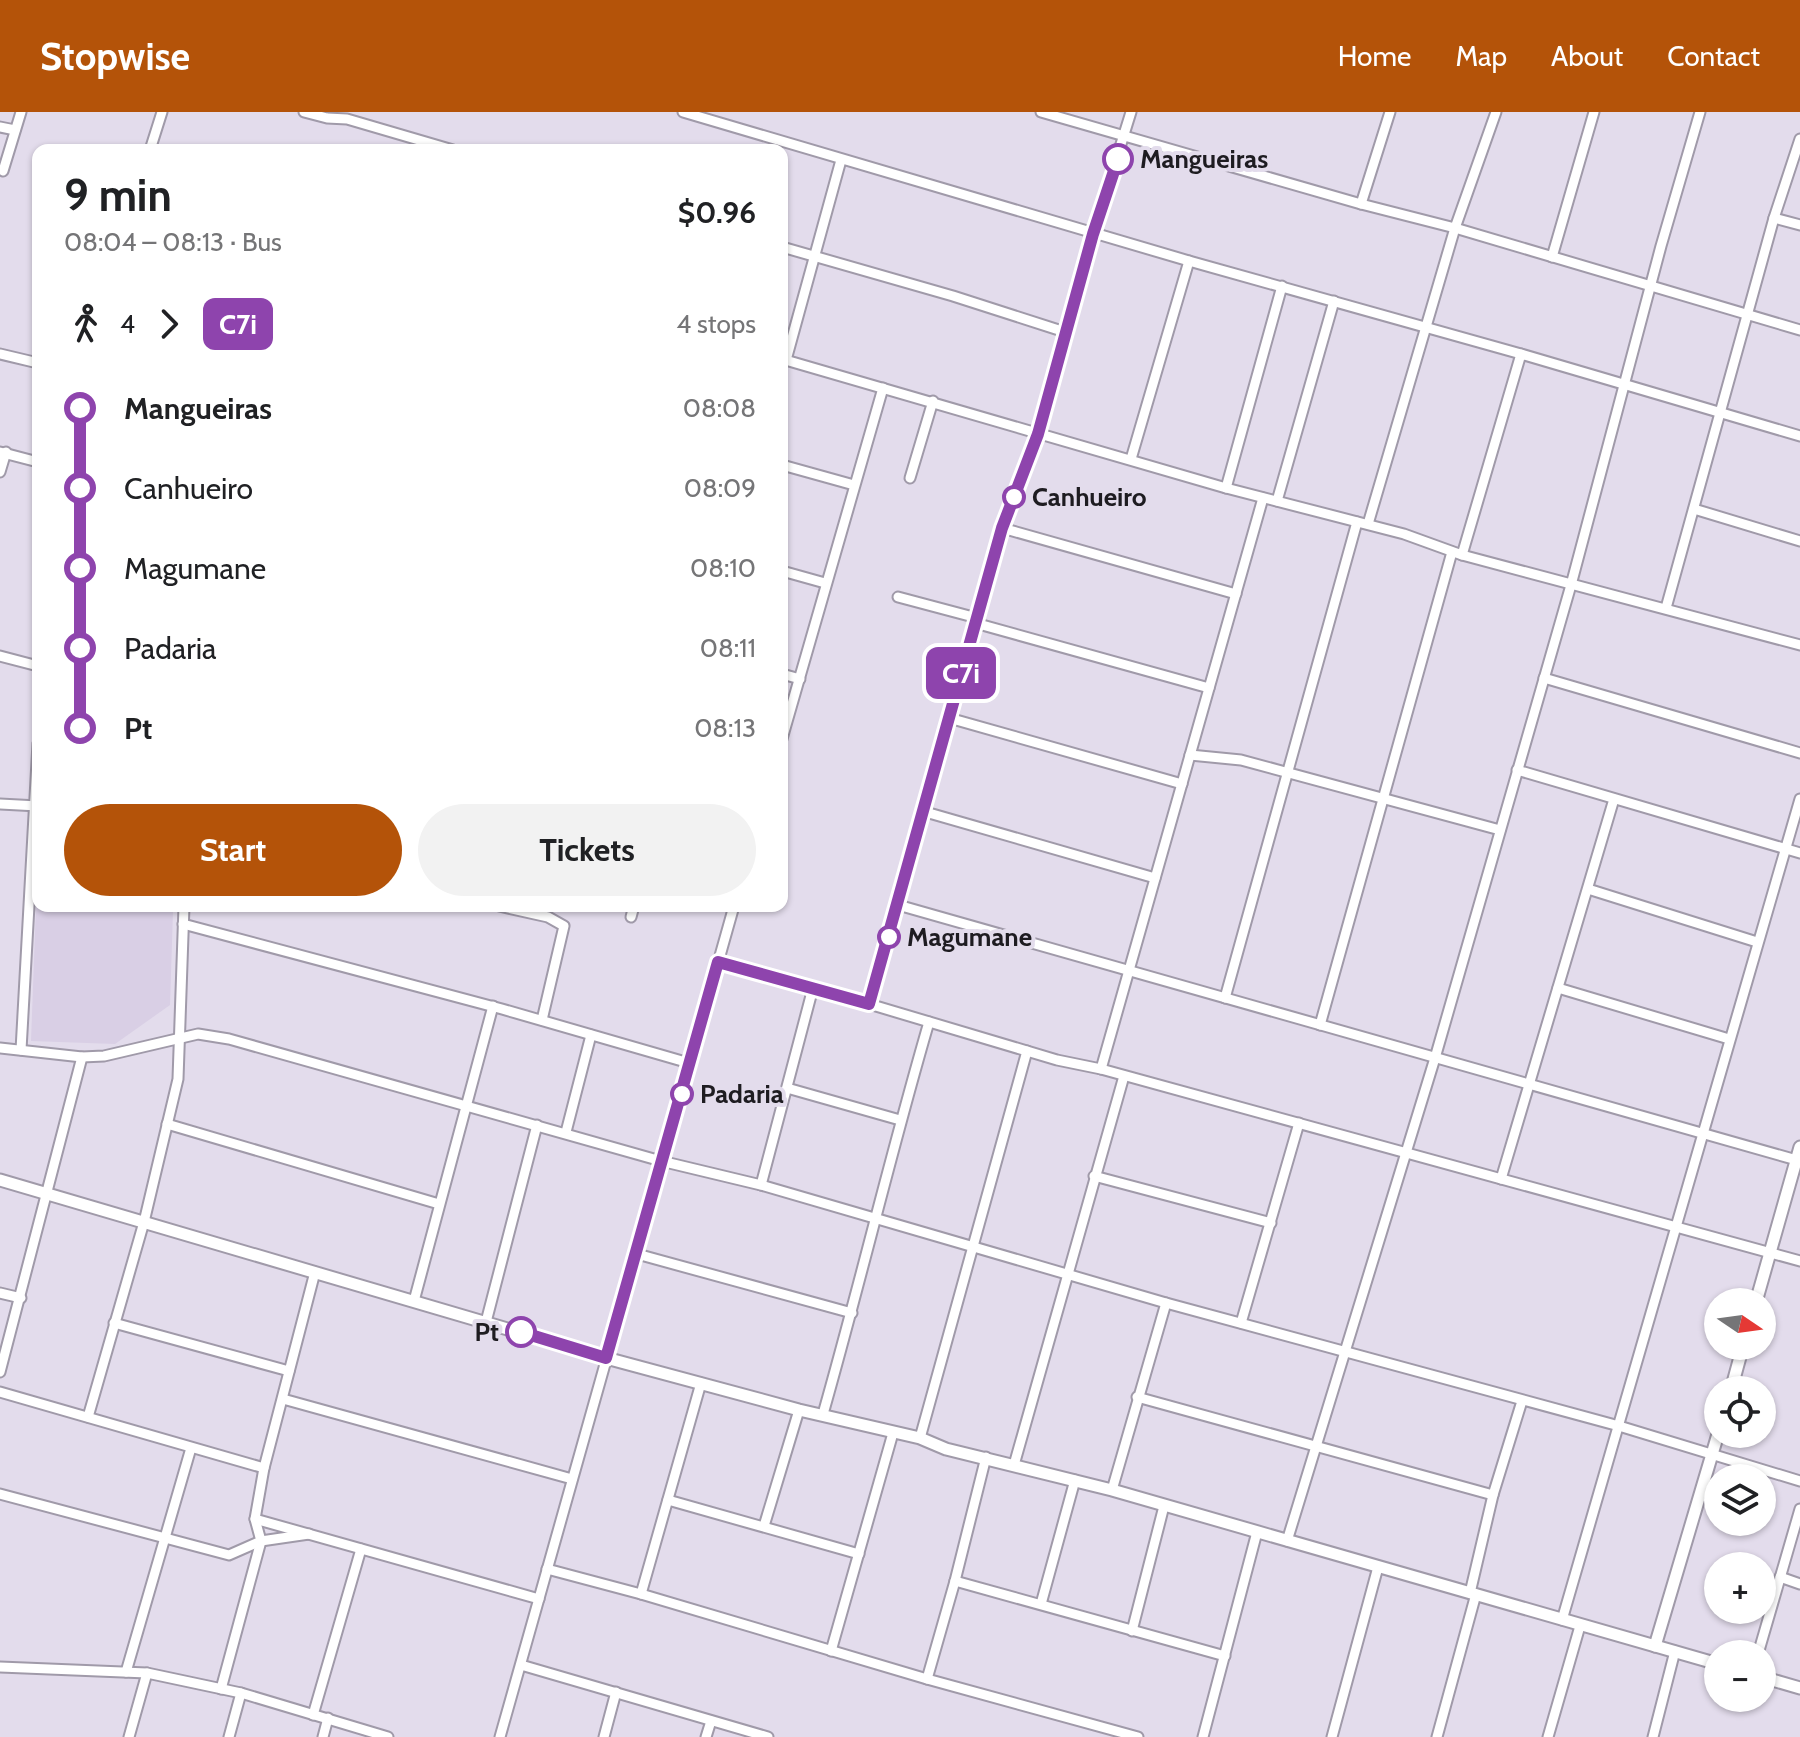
<!DOCTYPE html>
<html lang="en">
<head>
<meta charset="utf-8">
<style>
  body { margin:0; font-family:Cabin,sans-serif; background:#f2f2f2; color:#202124; height:100vh; display:flex; flex-direction:column; font-size:30px; white-space:nowrap }
  * { box-sizing:border-box; margin:0 }
  p { font-size:26px; color:#757577 }
  .icon { flex:none; width:44px; height:44px; fill:none; stroke:currentColor; stroke-width:2; stroke-linecap:round; stroke-linejoin:round }
  .map { position:relative; flex:1; overflow:hidden }
  .details { position:absolute; left:32px; top:32px; width:756px; height:768px; display:flex; flex-direction:column; background:#fff; border-radius:16px; box-shadow:0 2px 6px #0004 }
  .details>* { flex:none }
  .badge { padding:0 16px; border-radius:12px; font-size:28px; line-height:52px }
  .needle { width:52px; rotate:103deg }
  .controls { position:absolute; left:1704px; top:1176px; display:grid; gap:16px }
  .controls a { display:grid; place-items:center; width:72px; height:72px; border-radius:50%; background:#fff; box-shadow:0 2px 6px #0004; font-size:40px }
  .map>.badge { position:absolute; translate:-50% -50%; box-shadow:0 0 0 4px #fff }
  .legs { display:flex; align-items:center; gap:12px; height:88px; padding:0 32px; font-size:26px }
  .legs p { margin-inline-start:auto }
  .head { display:flex; align-items:center; justify-content:space-between; height:136px; padding:0 32px }
  h1 { font-size:44px; font-weight:700; line-height:60px }
  .primary-button { display:flex; gap:16px; margin-top:auto; padding:16px 32px }
  .primary-button a { flex:1; height:92px; border-radius:48px; background:#b45309; color:#fff; font-size:32px; font-weight:700; line-height:92px; text-align:center }
  .primary-button a+a { background:#f2f2f2; color:#202124 }
  ul { padding:0 32px; list-style:none }
  li { display:flex; align-items:center; gap:28px; height:80px; font-size:30px }
  li i { display:grid; place-items:center; width:12px; height:100%; margin:0 10px; background:currentColor }
  li i::after { content:''; width:20px; height:20px; margin:-10px; border:6px solid; border-radius:50%; background:#fff }
  li p { margin-inline-start:auto }
  li:first-child i { background:linear-gradient(#0000 50%,currentColor 0) }
  li:last-child i { background:linear-gradient(currentColor 50%,#0000 0) }
  header { display:flex; align-items:center; gap:48px; box-sizing:border-box; height:112px; padding:0 40px; background:#b45309; color:#fff }
  header strong { font-size:38px }
  nav { display:flex; gap:44px; margin-inline-start:auto; font-size:28px }
  .map>svg:first-child { display:block }
  .built { fill:#d9cfe5 }
  .lines { fill:none; stroke-linecap:round; stroke-linejoin:round }
  .minor-casing { stroke:#a09aa9; stroke-width:13 }
  .tertiary-casing { stroke:#a09aa9; stroke-width:15 }
  .minor { stroke:#fff; stroke-width:9 }
  .tertiary { stroke:#fff; stroke-width:11 }
  .line-1-casing { stroke:#fff; stroke-width:18 }
  .line-1 { stroke:#8e44ad; stroke-width:12 }
  .stop-1-dot { fill:#fff; stroke:#8e44ad; stroke-width:4 }
  .labels { text-anchor:middle; dominant-baseline:central; stroke-width:8; stroke-linejoin:round; paint-order:stroke }
  .stop-label { font-size:26px; font-weight:bold; fill:#1e1c21; stroke:#e3dcec; text-anchor:start }
</style>
</head>
<body>
<header>
<strong>Stopwise</strong>
<nav><a>Home</a><a>Map</a><a>About</a><a>Contact</a></nav>
</header>
<div class="map">
<svg width="1800" height="1625" viewBox="0 0 1800 1625">
  <rect width="100%" height="100%" fill="#e3dcec"/>
  <path class="built" d="M36,794L173,799L170,893L115,932L31,929Z"/>
  <g class="lines">
    <g class="minor-casing">
      <g id="minor">
        <path d="M304,0L327,6L347,7L453,38"/>
        <path d="M683,0L1189,149L1521,242"/>
        <path d="M1041,0L1361,92L1455,116L1800,218"/>
        <path d="M0,15L15,18"/>
        <path d="M150,38L162,0"/>
        <path d="M3,59L21,0"/>
        <path d="M1361,92L1390,0"/>
        <path d="M1774,106L1800,113"/>
        <path d="M782,135L953,184L1065,220"/>
        <path d="M1552,145L1594,0"/>
        <path d="M0,242L38,251"/>
        <path d="M782,247L1226,376L1404,422L1462,443L1800,533"/>
        <path d="M786,248L841,48"/>
        <path d="M0,340L38,350"/>
        <path d="M1131,347L1189,149"/>
        <path d="M782,353L854,373"/>
        <path d="M0,360L6,340"/>
        <path d="M910,366L933,289"/>
        <path d="M1226,376L1282,174"/>
        <path d="M1277,389L1334,189"/>
        <path d="M1694,397L1800,429"/>
        <path d="M1368,412L1455,116L1496,0"/>
        <path d="M1002,416L1236,482"/>
        <path d="M1462,443L1521,242L1800,324"/>
        <path d="M782,459L825,471"/>
        <path d="M898,485L977,506"/>
        <path d="M1666,496L1774,106L1800,27"/>
        <path d="M975,511L1209,576"/>
        <path d="M0,544L38,554"/>
        <path d="M782,562L800,567"/>
        <path d="M1544,566L1800,641"/>
        <path d="M949,606L1182,672"/>
        <path d="M782,627L883,276"/>
        <path d="M1190,643L1241,648L1500,718"/>
        <path d="M1517,658L1800,741"/>
        <path d="M0,692L38,694"/>
        <path d="M922,699L1155,766"/>
        <path d="M1588,777L1757,830"/>
        <path d="M898,793L1800,1049"/>
        <path d="M499,794L548,805L564,814L542,908"/>
        <path d="M631,805L634,794"/>
        <path d="M183,812L502,897L689,951"/>
        <path d="M718,850L869,892L1057,948L1101,957L1800,1149"/>
        <path d="M1558,876L1729,927"/>
        <path d="M1225,886L1357,410"/>
        <path d="M869,892L1002,416L1038,322L1093,122L1131,0"/>
        <path d="M1320,913L1452,440"/>
        <path d="M0,936L82,945L104,944L198,922L229,927L661,1049L761,1073L1166,1191L1619,1314L1800,1369"/>
        <path d="M21,938L38,631"/>
        <path d="M1101,957L1263,386"/>
        <path d="M787,976L900,1008"/>
        <path d="M167,1012L439,1092"/>
        <path d="M566,1020L591,923"/>
        <path d="M1094,1064L1271,1111"/>
        <path d="M1501,1067L1614,687"/>
        <path d="M761,1073L813,876"/>
        <path d="M637,1142L852,1201"/>
        <path d="M0,1181L21,1186"/>
        <path d="M414,1189L493,894"/>
        <path d="M486,1210L537,1013"/>
        <path d="M114,1211L289,1259"/>
        <path d="M1241,1211L1299,1011"/>
        <path d="M0,1260L82,945"/>
        <path d="M0,1280L264,1356"/>
        <path d="M1137,1285L1493,1383"/>
        <path d="M283,1287L572,1367"/>
        <path d="M823,1302C860,1172 891,1040 929,910"/>
        <path d="M88,1305L144,1110L178,967L184,794"/>
        <path d="M920,1326L1027,939"/>
        <path d="M1014,1353L1124,964"/>
        <path d="M1112,1378L1166,1191"/>
        <path d="M0,1382L229,1443L261,1429L309,1422"/>
        <path d="M668,1388L859,1442"/>
        <path d="M255,1407L539,1487"/>
        <path d="M764,1414L799,1298"/>
        <path d="M1287,1429L1435,946L1571,473L1661,134L1700,0"/>
        <path d="M547,1457L641,1482L927,1567L1138,1625"/>
        <path d="M1780,1465L1800,1472"/>
        <path d="M955,1469L1225,1544"/>
        <path d="M1470,1481L1493,1383L1522,1289"/>
        <path d="M641,1482L701,1271"/>
        <path d="M1041,1492L1075,1368"/>
        <path d="M1562,1508L1800,687"/>
        <path d="M1132,1519L1164,1394"/>
        <path d="M831,1539L893,1321"/>
        <path d="M1758,1542L1800,1397"/>
        <path d="M521,1553L768,1625"/>
        <path d="M0,1555L147,1561L241,1581L388,1625"/>
        <path d="M126,1560L191,1336"/>
        <path d="M927,1567L955,1469L986,1345"/>
        <path d="M221,1577L261,1429L255,1407L264,1356L315,1160"/>
        <path d="M313,1603L361,1437"/>
        <path d="M129,1625L147,1561"/>
        <path d="M229,1625L241,1581"/>
        <path d="M323,1625L328,1606"/>
        <path d="M500,1625L734,794"/>
        <path d="M604,1625L616,1580"/>
        <path d="M706,1625L711,1609"/>
        <path d="M1203,1625L1257,1420"/>
        <path d="M1332,1625L1378,1455"/>
        <path d="M1437,1625L1476,1482"/>
        <path d="M1548,1625L1580,1514"/>
        <path d="M1653,1625L1675,1539"/>
      </g>
    </g>
    <g class="tertiary-casing">
      <g id="tertiary">
        <path d="M0,1068L606,1246L799,1298L920,1326L946,1337L1112,1378L1718,1552"/>
        <path d="M1756,1190L1800,1035"/>
        <path d="M1731,1278L1743,1234"/>
        <path d="M1655,1534L1718,1322"/>
        <path d="M1762,1565L1800,1576"/>
      </g>
    </g>
    <use href="#minor" class="minor"/>
    <use href="#tertiary" class="tertiary"/>
  </g>
  <g class="lines">
    <g class="line-1-casing">
      <path id="line-1" d="M521,1220L606,1246L718,850L869,892L1002,416L1038,322L1093,122L1118,47"/>
    </g>
    <use href="#line-1" class="line-1"/>
  </g>
  <g class="stop-1-dot">
    <circle cx="1118" cy="47" r="14"/>
    <circle cx="1014" cy="385" r="10"/>
    <circle cx="889" cy="825" r="10"/>
    <circle cx="682" cy="982" r="10"/>
    <circle cx="521" cy="1220" r="14"/>
  </g>
  <g class="labels">
    <g class="stop-label">
      <text x="1140" y="47">Mangueiras</text>
      <text x="1032" y="385">Canhueiro</text>
      <text x="907" y="825">Magumane</text>
      <text x="700" y="982">Padaria</text>
      <text x="499" y="1220" text-anchor="end">Pt</text>
    </g>
  </g>
</svg>
<div class="controls">
<a><svg class="needle" viewBox="-14 -14 28 28"><path d="M0-13l5 13h-10z" fill="#e53935"/><path d="M0 13l5-13h-10z" fill="#757577"/></svg></a>
<a><svg class="icon" aria-label="locate" viewBox="0 0 24 24"><circle cx="12" cy="12" r="6"/><path d="M12 2v4M12 18v4M2 12h4M18 12h4"/></svg></a>
<a><svg class="icon" aria-label="layers" viewBox="0 0 24 24"><path d="M12 4l9 5-9 5-9-5zM3 14l9 5 9-5"/></svg></a>
<a>+</a>
<a>−</a>
</div>
<b class="badge" style="left:961px;top:561px;background:#8e44ad;color:#fff">C7i</b>
<section class="details">
<div class="head"><div><h1>9 min</h1><p>08:04 – 08:13 · Bus</p></div><b>$0.96</b></div>
<div class="legs"><svg class="icon" aria-label="walk" viewBox="0 0 24 24"><circle cx="13" cy="4" r="2"/><path d="M13 8l-2 6 4 7M11 14l-3 7M7 12l3-4h3l4 4"/></svg>4<svg class="icon" aria-label="forward" viewBox="0 0 24 24"><path d="M9 5l7 7-7 7"/></svg><b class="badge" style="background:#8e44ad;color:#fff">C7i</b><p>4 stops</p></div>
<ul>
<li><i style="color:#8e44ad"></i><b>Mangueiras</b><p>08:08</p></li>
<li><i style="color:#8e44ad"></i><span>Canhueiro</span><p>08:09</p></li>
<li><i style="color:#8e44ad"></i><span>Magumane</span><p>08:10</p></li>
<li><i style="color:#8e44ad"></i><span>Padaria</span><p>08:11</p></li>
<li><i style="color:#8e44ad"></i><b>Pt</b><p>08:13</p></li>
</ul>
<div class="primary-button"><a>Start</a><a>Tickets</a></div>
</section>
</div>
</body>
</html>
